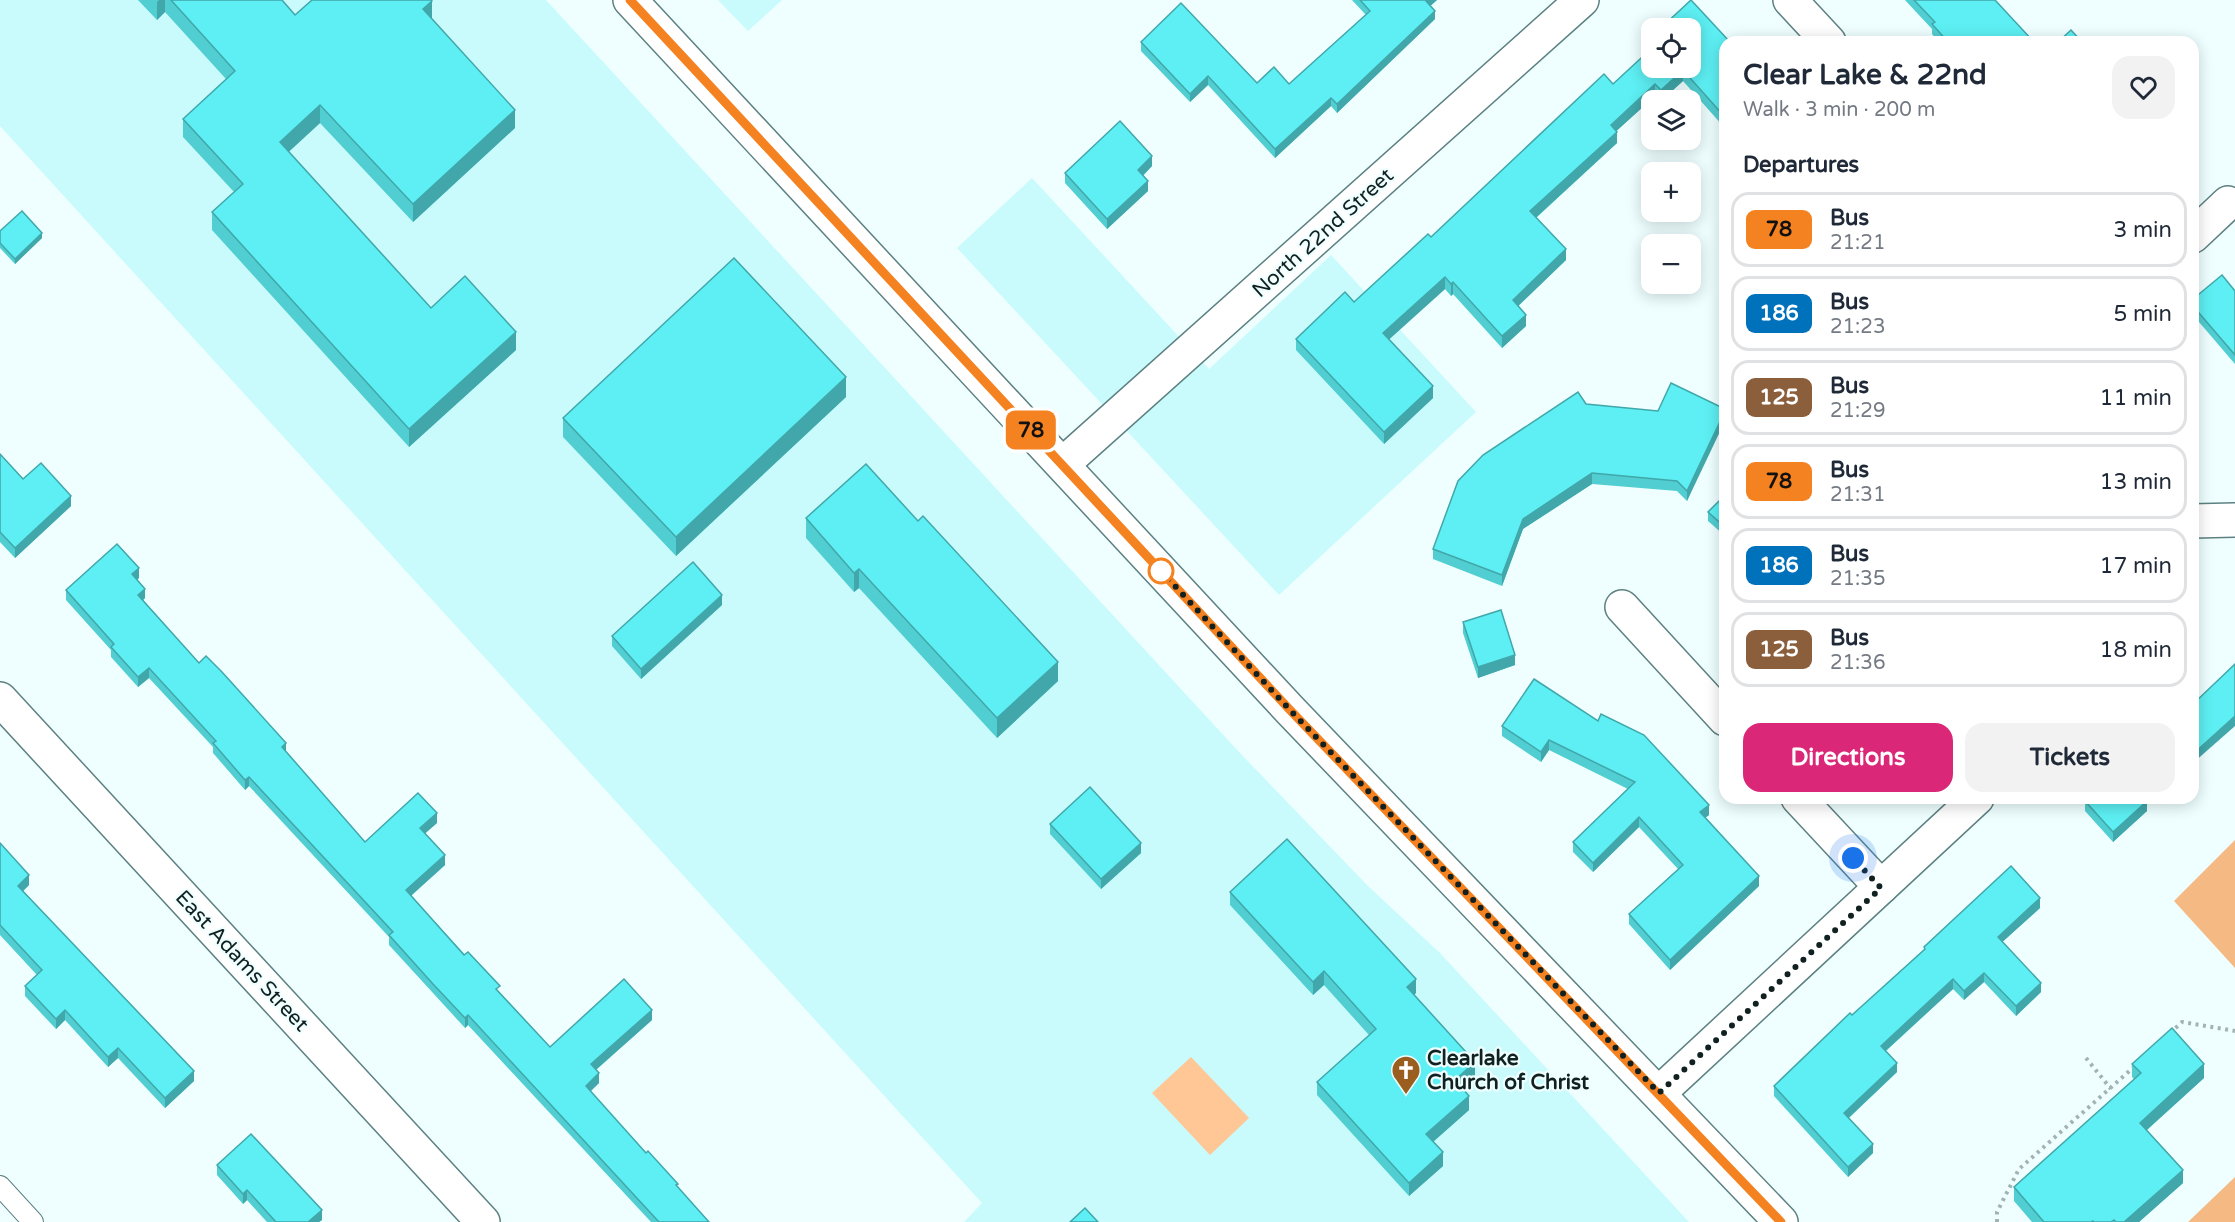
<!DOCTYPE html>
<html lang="en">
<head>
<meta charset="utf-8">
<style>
  body { margin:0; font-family:"Varela Round",sans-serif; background:#f2f2f3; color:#1f2937; height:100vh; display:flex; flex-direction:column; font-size:22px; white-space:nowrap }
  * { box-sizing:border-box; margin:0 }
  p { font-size:20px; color:#747a83 }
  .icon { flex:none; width:33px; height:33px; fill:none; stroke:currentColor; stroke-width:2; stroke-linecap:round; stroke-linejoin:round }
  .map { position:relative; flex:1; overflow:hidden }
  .panel { position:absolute; left:1719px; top:36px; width:480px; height:768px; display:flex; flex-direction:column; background:#fff; border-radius:18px; box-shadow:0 3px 15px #0003 }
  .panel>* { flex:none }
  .badge { padding:0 12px; border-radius:9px; font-size:21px; line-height:39px }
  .buttons { position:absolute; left:1641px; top:18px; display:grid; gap:12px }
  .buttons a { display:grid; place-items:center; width:60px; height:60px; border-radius:12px; background:#fff; box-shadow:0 3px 15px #0003; font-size:30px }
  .you { position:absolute; width:30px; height:30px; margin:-15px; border:4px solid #fff; border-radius:50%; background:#1a73e8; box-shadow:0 0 0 9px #1a73e833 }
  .map>.badge { position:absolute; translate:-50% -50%; box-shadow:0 0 0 3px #fff }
  h2 { padding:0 24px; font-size:22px; line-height:54px }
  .round { display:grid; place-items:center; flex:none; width:63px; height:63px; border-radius:18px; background:#f2f2f3 }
  .overview { display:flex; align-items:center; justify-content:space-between; height:102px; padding:0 24px }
  h1 { font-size:28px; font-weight:700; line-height:45px }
  .action { display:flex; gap:12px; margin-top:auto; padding:12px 24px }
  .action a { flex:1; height:69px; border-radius:18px; background:#db2777; color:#fff; font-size:24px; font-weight:700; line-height:69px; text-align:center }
  .action a+a { background:#f2f2f3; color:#1f2937 }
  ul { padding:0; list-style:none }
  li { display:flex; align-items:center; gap:18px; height:75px; margin:0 12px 9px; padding:0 12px; border:3px solid #e0e1e3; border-radius:18px }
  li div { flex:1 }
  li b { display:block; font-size:22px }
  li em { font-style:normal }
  li .badge { min-width:66px; font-weight:700; text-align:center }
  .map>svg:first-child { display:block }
  .built { fill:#c9fbfc }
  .green { fill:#ffc795 }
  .forest { fill:#f5ba83 }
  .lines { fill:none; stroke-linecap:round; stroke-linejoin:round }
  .service-casing { stroke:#5d8182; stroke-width:22 }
  .minor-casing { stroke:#5d8182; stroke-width:36 }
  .primary-casing { stroke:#5d8182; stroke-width:36 }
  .path { stroke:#a3b3b3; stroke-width:4; stroke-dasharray:3 4.5; stroke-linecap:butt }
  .service { stroke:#fff; stroke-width:20 }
  .minor { stroke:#fff; stroke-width:33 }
  .primary { stroke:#fff; stroke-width:33 }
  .wall { fill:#50ced1 }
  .shaded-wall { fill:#41a7aa }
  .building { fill:#5deff3; stroke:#41a7aa; stroke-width:1.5 }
  .line-casing { stroke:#fff; stroke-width:14 }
  .line { stroke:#f58220; stroke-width:9 }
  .walk { stroke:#112020; stroke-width:6; stroke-dasharray:0 10.8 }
  .stop-dot { fill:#fff; stroke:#f58220; stroke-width:3 }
  .labels { text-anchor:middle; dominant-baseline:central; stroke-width:4.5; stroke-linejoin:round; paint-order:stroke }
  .street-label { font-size:21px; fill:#112020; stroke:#efffff }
  .poi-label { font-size:21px; font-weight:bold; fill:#112020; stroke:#efffff; text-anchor:start }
</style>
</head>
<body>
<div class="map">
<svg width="2235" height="1222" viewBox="0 0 2235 1222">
  <rect width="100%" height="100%" fill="#efffff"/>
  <g class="built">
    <path d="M0,0H546L1239,752L1368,886L1440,953L1689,1222H964L982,1203L0,126Z"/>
    <path d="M718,0H782L748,31Z"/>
    <path d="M1032,178L1209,369L1331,255L1476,412L1279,595L957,248Z"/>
  </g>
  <path class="green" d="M1191,1057L1249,1118L1210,1155L1152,1093Z"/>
  <g class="forest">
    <path d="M2235,840V968L2174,901Z"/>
    <path d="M2235,1177V1222H2188Z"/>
  </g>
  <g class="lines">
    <g class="service-casing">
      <path id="service" d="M0,1186L33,1222"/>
    </g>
    <g class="minor-casing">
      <g id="minor">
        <path d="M1790,0L1829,42"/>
        <path d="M2193,236L2228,203"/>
        <path d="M1063,464L1582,0"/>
        <path d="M2193,521L2235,520"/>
        <path d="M1622,607L1725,719"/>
        <path d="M0,699L483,1222"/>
        <path d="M1798,798L1881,887"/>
        <path d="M1659,1093L1977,798"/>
      </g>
    </g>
    <g class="primary-casing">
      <path id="primary" d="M630,0L1290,710L1781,1222"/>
    </g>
    <g class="path">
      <path d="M2170,1033L2182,1022L2235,1031"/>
      <path d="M2086,1058L2111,1089"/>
      <path d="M1997,1222V1212L2019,1169L2134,1067"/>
    </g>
    <use href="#service" class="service"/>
    <use href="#minor" class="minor"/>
    <use href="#primary" class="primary"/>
  </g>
  <g class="wall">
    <path d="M138,0H282L295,15L432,19L515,128L413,222L320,123L288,152L431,308L516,350L409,447L212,230V212L234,192L183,137V119L226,79L165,12L157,20Z"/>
    <path d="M1352,0H1437L1430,6L1435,19L1337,113L1331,106L1275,158L1208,85L1190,102L1141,51V42L1257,83L1289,84L1366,15Z"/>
    <path d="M1691,0L1730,42H1725V125L1723,126L1683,81L1662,100H1660L1655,96L1616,131L1617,143L1536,218L1566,249V260L1518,306L1526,315V326L1502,348L1453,294L1451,296L1445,289L1389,339L1433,386V398L1384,444L1296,350V339L1345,292L1354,302L1428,234L1431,237L1604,74L1613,84L1652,48V68H1690V28H1663V26Z"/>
    <path d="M1905,0H1995L2034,42H1939L1932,34V29Z"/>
    <path d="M1152,166L1143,176L1148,191L1107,229L1065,183V173Z"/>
    <path d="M0,231L42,238L15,264L0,248Z"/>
    <path d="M2235,291V364L2193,315V299Z"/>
    <path d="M846,397L676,556L563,437V418Z"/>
    <path d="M1586,404L1658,411L1725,409L1687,501L1677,491L1592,484L1523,529L1502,586L1433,559V549Z"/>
    <path d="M0,454L23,479L71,506L15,558L0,542Z"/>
    <path d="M1725,495V536L1708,521V512Z"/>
    <path d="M806,518L918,521L1058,681L997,738L859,588L854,592L806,538Z"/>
    <path d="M139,578L137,580L145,598L143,600L199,663L286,752L365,842L437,823L425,833L445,865L411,896L550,1047L652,1020L596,1070L599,1083L590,1091L709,1222H651L468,1025L465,1028L433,993L389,945V937L249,786L245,790L213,753V747L149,678L138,687L111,657V650L66,600V590Z"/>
    <path d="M722,605L641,679L612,646V636Z"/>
    <path d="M1463,622L1515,665L1478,678L1463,633Z"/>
    <path d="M1534,679L1709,815L1705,818L1759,886L1670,970L1629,924V914L1678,869L1639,827L1593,872L1573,852V842L1628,789L1549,750L1541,762L1502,736V726Z"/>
    <path d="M2089,798H2154L2147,804V811L2113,842L2085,811V801Z"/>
    <path d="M1050,824L1141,853L1101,889L1050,834Z"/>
    <path d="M0,843L29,885L23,891L194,1081L165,1108L118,1058L108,1067L65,1020L56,1029L25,996V986L37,975L0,935Z"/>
    <path d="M1230,892L1416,993L1414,995L1475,1076L1462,1088L1469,1110L1433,1142L1443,1166L1409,1196L1317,1095V1082L1369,1035L1324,985L1313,995L1230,905Z"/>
    <path d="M2040,908L2002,942L2041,992L2016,1016L1984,982L1964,1000L1953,989L1886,1051L1897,1072L1849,1118L1873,1153L1848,1177L1774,1096V1086L1924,950V947Z"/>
    <path d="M2132,1064L2204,1078L2147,1130L2183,1183L2139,1222H2032L2014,1201V1187L2134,1079L2132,1077Z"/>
    <path d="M217,1165L322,1220L319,1222H267L247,1200L243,1204L217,1175Z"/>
  </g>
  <g class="shaded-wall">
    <path d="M159,0H165V12L157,20V2Z"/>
    <path d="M1427,0H1437L1426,10V1Z"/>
    <path d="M432,1V19L423,9Z"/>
    <path d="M1435,11V19L1337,113V104Z"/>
    <path d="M1683,70V81L1662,100H1661V90Z"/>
    <path d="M1208,76V85L1190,102V94Z"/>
    <path d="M1655,84V96L1611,136V125Z"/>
    <path d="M1331,98V106L1275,158V149Z"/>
    <path d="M320,105V123L280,160V142Z"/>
    <path d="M515,110V128L413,222V204Z"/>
    <path d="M1725,113V125L1723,126V115Z"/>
    <path d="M1617,132V143L1530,223V211Z"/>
    <path d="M1152,156V166L1138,180V170Z"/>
    <path d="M1148,181V191L1107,229V219Z"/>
    <path d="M42,233V238L15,264V259Z"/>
    <path d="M1566,249V260L1513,311V300Z"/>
    <path d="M1445,277V289L1383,345V333Z"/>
    <path d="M1453,282V294L1451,296V284Z"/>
    <path d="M1526,315V326L1502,348V336Z"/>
    <path d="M516,332V350L409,447V429Z"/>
    <path d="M846,377V397L676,556V537Z"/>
    <path d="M1433,386V398L1384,444V432Z"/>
    <path d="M1725,411V421L1687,501V491Z"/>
    <path d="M1592,473V484L1523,529L1502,586V575L1523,519Z"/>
    <path d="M71,496V506L15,558V548Z"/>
    <path d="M139,568V578L132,584V574Z"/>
    <path d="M859,569V588L854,592V573Z"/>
    <path d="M145,589V598L138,605V595Z"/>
    <path d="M722,595V605L641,679V669Z"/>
    <path d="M1515,655V665L1478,678V667Z"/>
    <path d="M1058,662V681L997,738V718Z"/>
    <path d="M149,668V678L138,687V677Z"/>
    <path d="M2235,716V726L2193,763V754Z"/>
    <path d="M1549,740V750L1541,762V752Z"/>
    <path d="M286,743V753L282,747Z"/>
    <path d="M249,777V786L245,790V780Z"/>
    <path d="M2144,798H2154L2147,804V811L2113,842V832Z"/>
    <path d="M1709,805V815L1700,822V812Z"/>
    <path d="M437,813V823L420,838V828Z"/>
    <path d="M1639,817V827L1593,872V863Z"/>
    <path d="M1141,843V853L1101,889V879Z"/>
    <path d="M445,855V865L406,900V890Z"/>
    <path d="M29,875V885L18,896V886Z"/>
    <path d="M1759,876V886L1670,970V960Z"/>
    <path d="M2040,898V908L1998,946V937Z"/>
    <path d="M1324,971V985L1313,995V982Z"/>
    <path d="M1984,973V982L1964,1000V991Z"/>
    <path d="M1416,979V993L1407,1001V987Z"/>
    <path d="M1953,979V989L1881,1055V1046Z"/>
    <path d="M2041,983V992L2016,1016V1006Z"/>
    <path d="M65,1010V1020L56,1029V1019Z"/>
    <path d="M652,1010V1020L591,1074V1064Z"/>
    <path d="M468,1015V1025L465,1028V1018Z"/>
    <path d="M118,1048V1058L108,1067V1057Z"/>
    <path d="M1475,1062V1076L1455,1094V1080Z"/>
    <path d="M1897,1063V1072L1844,1122V1113Z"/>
    <path d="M2204,1064V1078L2140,1136V1123Z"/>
    <path d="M194,1071V1081L165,1108V1098Z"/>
    <path d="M599,1073V1083L586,1096V1086Z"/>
    <path d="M1469,1096V1110L1426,1148V1134Z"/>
    <path d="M1873,1144V1153L1848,1177V1167Z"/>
    <path d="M1443,1152V1166L1409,1196V1183Z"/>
    <path d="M2183,1170V1183L2139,1222H2124Z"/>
    <path d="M247,1190V1200L243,1204V1194Z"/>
    <path d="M322,1210V1220L319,1222H308Z"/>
  </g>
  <g class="building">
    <path d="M171,0H282L295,15L312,0H431L432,1L423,9L515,110L413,204L320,105L280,142L431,308L465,276L516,332L409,429L212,212L243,184L183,119L235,71Z"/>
    <path d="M1360,0H1427L1426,1L1435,11L1337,104L1331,98L1275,149L1208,76L1190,94L1141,42L1181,3L1257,83L1274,67L1289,84L1370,11Z"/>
    <path d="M1691,0L1730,42H1725V113L1723,115L1683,70L1661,90L1655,84L1611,125L1617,132L1530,211L1566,249L1513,300L1526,315L1502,336L1453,282L1451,284L1445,277L1383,333L1433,386L1384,432L1296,339L1345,292L1354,302L1428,234L1431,237L1604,74L1613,84L1652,48V68H1690V28H1665L1663,26Z"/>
    <path d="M1914,0H1995L2034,42H1948L1932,24L1935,22Z"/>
    <path d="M2071,30L2082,42H2058Z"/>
    <path d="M1120,121L1152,156L1138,170L1148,181L1107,219L1065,173Z"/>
    <path d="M22,211L42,233L15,259L0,243V231Z"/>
    <path d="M734,258L846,377L676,537L563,418Z"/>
    <path d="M2222,275L2235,291V355L2193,306V299Z"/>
    <path d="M1671,383L1725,409V411L1687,491L1677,481L1592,473L1523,519L1502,575L1433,549L1458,481L1483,455L1578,392L1586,404L1658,411Z"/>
    <path d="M0,454L23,479L41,463L71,496L15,548L0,532Z"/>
    <path d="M866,464L918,521L923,516L1058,662L997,718L859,569L854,573L806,518Z"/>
    <path d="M1725,495V527L1708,512Z"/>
    <path d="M117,544L139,568L132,574L145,589L138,595L199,663L206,656L222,672L286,743L282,747L365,842L418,793L437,813L420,828L445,855L406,890L464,955L468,952L500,986L496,989L550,1047L624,979L652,1010L591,1064L599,1073L586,1086L646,1153L648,1151L678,1184L676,1185L709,1222H659L468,1015L465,1018L433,984L389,935L393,932L249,777L245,780L213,743L216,741L149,668L138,677L111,647L114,644L66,590Z"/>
    <path d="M693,562L722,595L641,669L612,636Z"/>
    <path d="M1501,610L1515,655L1478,667L1463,622Z"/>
    <path d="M2235,664V716L2193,754V704Z"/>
    <path d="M1534,679L1598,721L1601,714L1644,735L1709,805L1700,812L1759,876L1670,960L1629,914L1683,865L1639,817L1593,863L1573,842L1635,782L1549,740L1541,752L1502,726Z"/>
    <path d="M1090,787L1141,843L1101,879L1050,824Z"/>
    <path d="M2089,798H2144L2147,801L2113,832L2085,801Z"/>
    <path d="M1287,839L1416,979L1407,987L1475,1062L1455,1080L1469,1096L1426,1134L1443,1152L1409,1183L1317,1082L1376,1029L1324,971L1313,982L1230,892Z"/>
    <path d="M0,843L29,875L18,886L194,1071L165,1098L118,1048L108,1057L65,1010L56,1019L25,986L42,970L0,925Z"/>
    <path d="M2011,866L2040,898L1998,937L2041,983L2016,1006L1984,973L1964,991L1953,979L1881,1046L1897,1063L1844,1113L1873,1144L1848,1167L1774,1086L1850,1013L1852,1015L1925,949L1924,947Z"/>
    <path d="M2172,1028L2204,1064L2140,1123L2183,1170L2124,1222H2116L2114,1220L2111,1222H2094L2093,1221L2091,1222H2044L2014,1187L2141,1073L2132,1064Z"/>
    <path d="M251,1134L322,1210L308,1222H276L247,1190L243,1194L217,1165Z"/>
    <path d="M1085,1208L1098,1222H1070Z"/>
  </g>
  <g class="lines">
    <g class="line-casing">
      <path id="line" d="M630,0L1290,710L1781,1222"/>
    </g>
    <use href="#line" class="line"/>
    <path class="walk" d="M1161,571L1290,710L1659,1093L1881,888L1853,858"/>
  </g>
  <defs>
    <g id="church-pin" transform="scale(1.5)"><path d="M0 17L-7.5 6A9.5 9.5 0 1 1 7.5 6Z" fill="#9a5f1f" stroke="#efffff"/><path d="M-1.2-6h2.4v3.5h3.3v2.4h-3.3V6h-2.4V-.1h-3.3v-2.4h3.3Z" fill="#fff"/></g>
  </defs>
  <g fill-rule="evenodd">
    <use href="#church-pin" x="1406" y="1070"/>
  </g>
  <circle class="stop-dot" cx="1161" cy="571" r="12"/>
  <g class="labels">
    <g class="street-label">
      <text transform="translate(1323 233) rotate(-42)">North 22nd Street</text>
      <text transform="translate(242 961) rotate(47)">East Adams Street</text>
    </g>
    <g class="poi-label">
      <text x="1427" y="1058">Clearlake<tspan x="1427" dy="24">Church of Christ</tspan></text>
    </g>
  </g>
</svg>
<div class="buttons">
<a><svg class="icon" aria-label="locate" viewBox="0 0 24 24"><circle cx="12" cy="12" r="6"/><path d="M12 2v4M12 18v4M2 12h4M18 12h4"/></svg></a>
<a><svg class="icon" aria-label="layers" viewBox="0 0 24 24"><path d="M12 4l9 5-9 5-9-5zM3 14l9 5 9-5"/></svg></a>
<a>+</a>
<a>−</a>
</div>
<div class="you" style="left:1853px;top:858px"></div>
<b class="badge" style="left:1031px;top:430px;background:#f58220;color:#111">78</b>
<section class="panel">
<div class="overview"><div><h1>Clear Lake &amp; 22nd</h1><p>Walk · 3 min · 200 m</p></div><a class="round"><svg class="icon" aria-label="heart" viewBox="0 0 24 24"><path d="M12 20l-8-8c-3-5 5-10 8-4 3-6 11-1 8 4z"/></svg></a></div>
<h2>Departures</h2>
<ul>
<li><span class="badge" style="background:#f58220;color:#111">78</span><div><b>Bus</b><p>21:21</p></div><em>3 min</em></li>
<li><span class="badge" style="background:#0072bc;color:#fff">186</span><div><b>Bus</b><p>21:23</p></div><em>5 min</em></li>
<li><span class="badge" style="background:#8b5e3c;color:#fff">125</span><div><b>Bus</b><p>21:29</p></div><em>11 min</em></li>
<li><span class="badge" style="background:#f58220;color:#111">78</span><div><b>Bus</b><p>21:31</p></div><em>13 min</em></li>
<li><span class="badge" style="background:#0072bc;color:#fff">186</span><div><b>Bus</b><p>21:35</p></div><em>17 min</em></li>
<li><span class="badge" style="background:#8b5e3c;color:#fff">125</span><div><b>Bus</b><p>21:36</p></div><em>18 min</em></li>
</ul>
<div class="action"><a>Directions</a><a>Tickets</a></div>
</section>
</div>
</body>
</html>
